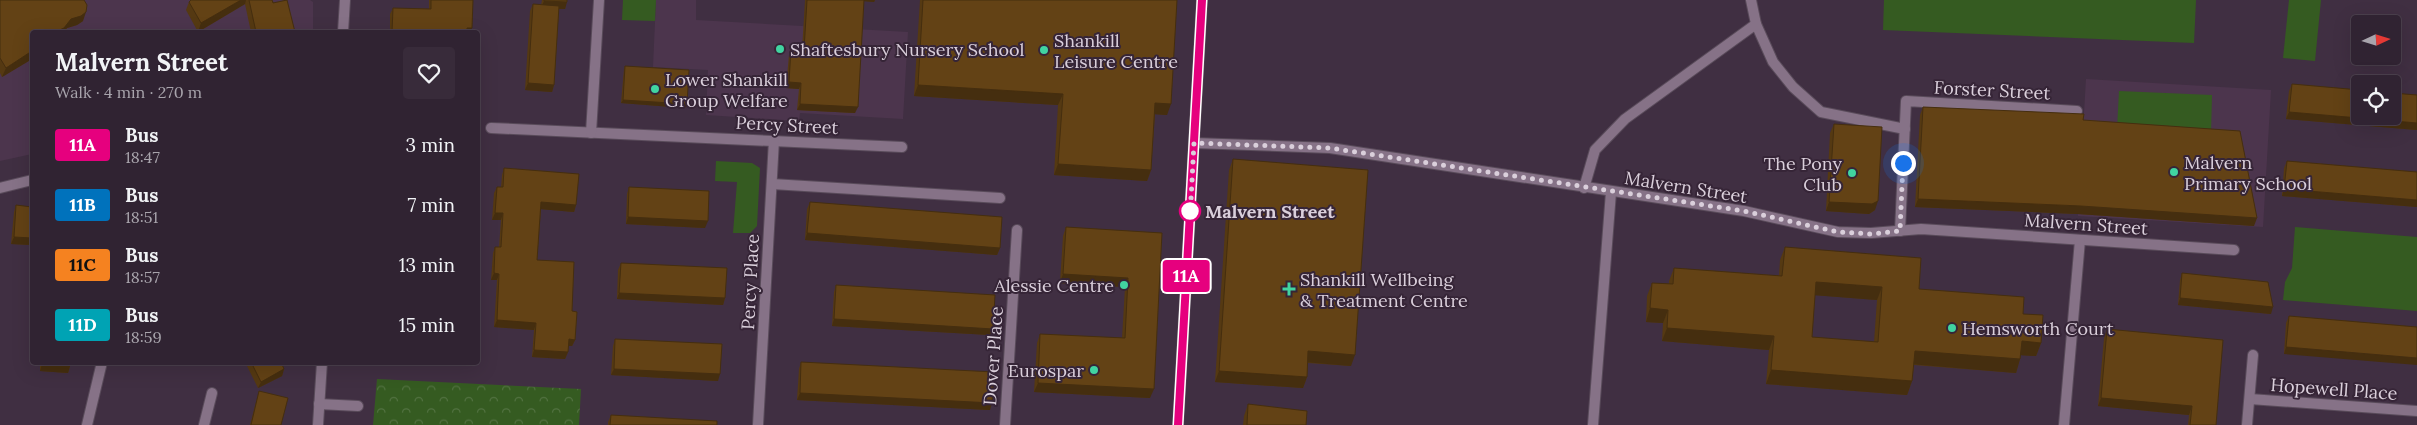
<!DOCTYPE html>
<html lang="en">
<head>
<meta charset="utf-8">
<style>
  body { margin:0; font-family:Lora,serif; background:#382b3a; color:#f1f3f6; height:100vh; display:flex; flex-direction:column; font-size:19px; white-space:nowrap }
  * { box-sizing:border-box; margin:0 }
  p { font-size:16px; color:#a8a4ac }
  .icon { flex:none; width:28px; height:28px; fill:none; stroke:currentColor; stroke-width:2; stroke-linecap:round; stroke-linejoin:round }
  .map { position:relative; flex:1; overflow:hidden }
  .details { position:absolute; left:30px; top:30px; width:450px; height:335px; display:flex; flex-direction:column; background:#302332; border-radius:5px; box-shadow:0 5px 20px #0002,0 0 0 1px #4b404d }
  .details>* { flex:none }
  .badge { padding:0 10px; border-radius:4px; font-size:18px; line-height:32px }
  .needle { width:32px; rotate:86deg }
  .buttons { position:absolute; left:2351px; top:15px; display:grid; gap:10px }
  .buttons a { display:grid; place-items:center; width:50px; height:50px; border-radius:5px; background:#302332; box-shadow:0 5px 20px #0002,0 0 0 1px #4b404d; font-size:25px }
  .you { position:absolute; width:25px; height:25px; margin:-12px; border:4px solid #fff; border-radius:50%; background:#1a73e8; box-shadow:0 0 0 8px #1a73e833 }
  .map>.badge { position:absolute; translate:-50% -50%; box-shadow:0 0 0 2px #fff }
  .round { display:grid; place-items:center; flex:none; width:52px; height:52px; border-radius:5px; background:#382b3a }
  .head { display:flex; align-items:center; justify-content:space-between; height:85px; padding:0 25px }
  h1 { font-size:24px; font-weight:700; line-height:38px }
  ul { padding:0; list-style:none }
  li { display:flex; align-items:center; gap:15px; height:60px; padding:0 25px }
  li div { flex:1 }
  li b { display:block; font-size:19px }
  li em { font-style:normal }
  li .badge { min-width:55px; font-weight:700; text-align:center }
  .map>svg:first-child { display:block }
  .built { fill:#4c354d }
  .grass { fill:#355b21 }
  .park { fill:url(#park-crowns) }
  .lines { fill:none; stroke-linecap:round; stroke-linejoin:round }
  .street-casing { stroke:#594b5a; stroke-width:12 }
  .secondary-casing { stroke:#594b5a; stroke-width:12 }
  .street { stroke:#867287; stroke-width:10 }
  .secondary { stroke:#9e8266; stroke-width:10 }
  .wall { fill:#553912; fill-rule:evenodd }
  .shaded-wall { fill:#452e0f }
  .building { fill:#634215; stroke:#452e0f; fill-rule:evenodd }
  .line-casing { stroke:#fff; stroke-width:11 }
  .line { stroke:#e6007e; stroke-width:8 }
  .walk { stroke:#dacfdb; stroke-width:5; stroke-dasharray:0 9 }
  .poi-dot { fill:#41d4a1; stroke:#362537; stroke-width:2 }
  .stop-dot { fill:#fff; stroke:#e6007e; stroke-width:2.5 }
  .labels { text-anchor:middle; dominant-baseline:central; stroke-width:4; stroke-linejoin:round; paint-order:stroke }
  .poi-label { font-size:18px; fill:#dacfdb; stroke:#362537; text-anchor:start }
  .street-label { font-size:18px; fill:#dacfdb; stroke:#362537 }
  .stop-label { font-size:18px; font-weight:bold; fill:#dacfdb; stroke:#362537; text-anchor:start }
</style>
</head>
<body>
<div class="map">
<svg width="2417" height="425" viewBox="0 0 2417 425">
  <defs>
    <pattern id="park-crowns" width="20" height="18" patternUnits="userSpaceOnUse" patternTransform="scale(1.25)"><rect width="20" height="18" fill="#355b21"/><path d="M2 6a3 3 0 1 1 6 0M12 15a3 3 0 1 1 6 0" fill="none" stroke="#527241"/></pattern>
  </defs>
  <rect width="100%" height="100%" fill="#402f42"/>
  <g class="built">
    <path d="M0,0H310L313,2V32H32V154L0,161Z"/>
    <path d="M656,0H696V20L908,32L903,119L800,113L799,121L706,115L708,70L653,67Z"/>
    <path d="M2086,79L2271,90L2263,227L2078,216Z"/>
  </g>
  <g class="grass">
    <path d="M623,0H656L655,21L622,20Z"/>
    <path d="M1884,0H2196L2194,43L1883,30Z"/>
    <path d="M2289,0H2321L2315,61L2283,58Z"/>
    <path d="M2119,91L2212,95L2211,133L2117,129Z"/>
    <path d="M716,161L752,163L760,168L757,226L750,233H733L737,182L715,181Z"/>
    <path d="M2295,227L2417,237V311L2283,300L2285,282L2292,268Z"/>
  </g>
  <path class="park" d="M377,379L581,389L579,425H373Z"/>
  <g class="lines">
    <g class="street-casing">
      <g id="street">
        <path d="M1756,24L1773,62L1793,87L1821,112L1905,129"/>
        <path d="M343,32L345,0"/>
        <path d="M491,128L902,147"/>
        <path d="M591,133L599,0"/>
        <path d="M1194,143L1330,148L1744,211L1838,232L1871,233L1921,229L2234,250"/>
        <path d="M772,184L1000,198"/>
        <path d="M0,188L32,180"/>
        <path d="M1584,188L1595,150L1625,119L1756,24L1751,0"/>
        <path d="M1900,231L1906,101L2077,111"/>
        <path d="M2250,399L2417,411"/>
        <path d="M319,404L358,406"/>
        <path d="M87,425L102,362"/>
        <path d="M204,425L212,393"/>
        <path d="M318,425L322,362"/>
        <path d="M758,425L774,140"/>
        <path d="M1005,425L1017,230"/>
        <path d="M1593,425L1611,192"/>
        <path d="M2064,425L2080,240"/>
        <path d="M2247,425L2253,355"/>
      </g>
    </g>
    <g class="secondary-casing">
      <path id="secondary" d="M1178,425L1202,0"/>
    </g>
    <use href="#street" class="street"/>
    <use href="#secondary" class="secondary"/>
  </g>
  <g class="wall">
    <path d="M0,0L83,21L77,25L67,28L64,32H32V59L2,77L0,73Z"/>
    <path d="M191,0H272L295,32H251L245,4L198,32L186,10L189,2Z"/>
    <path d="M429,0H473L470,32H390V14L393,8L429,9Z"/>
    <path d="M542,0H567L565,9H559L554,85L552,92L525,90L530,11L533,4L541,5Z"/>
    <path d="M805,0H875L874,2L864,1L855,113L797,110L799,89L786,88L789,55L791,49L802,50Z"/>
    <path d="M920,0H1177L1167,115L1155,114L1151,170L1147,181L1054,175L1058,105L914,96Z"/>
    <path d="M625,66L685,108L621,103L624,69Z"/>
    <path d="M2292,84L2417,95V130L2286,119L2289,91Z"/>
    <path d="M1923,107L2083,120L2254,226L2078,214L1915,207L1920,115Z"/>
    <path d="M1834,124L1875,210L1869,214L1826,211L1830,133Z"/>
    <path d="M1233,159L1351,366L1308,363L1307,377L1303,388L1215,382L1229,170Z"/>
    <path d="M2287,161L2417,172V207L2282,196L2284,168Z"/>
    <path d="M504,168L576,205L574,212L541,209L537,260L572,311L575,340L572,346H568V352L565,359L532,357L534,330L494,327L497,280H491L493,253L495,247H499L501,220H492L494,193L497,187H501L502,175Z"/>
    <path d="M629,187L705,228L626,224L627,194Z"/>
    <path d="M810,202L1000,248L997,255L805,240L807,209Z"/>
    <path d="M16,205L32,207V245L11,244L14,212Z"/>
    <path d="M1066,227L1162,233L1150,398L1034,392L1037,343L1040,334L1122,338L1125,287L1060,283L1063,236Z"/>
    <path d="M1785,247L1919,289L2023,314L2041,343L2036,356L2021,355L2016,373L1914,365L1912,381L1907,395L1766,384L1769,350L1662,341L1663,323L1646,322L1647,296L1652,283L1669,284V281L1674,268L1779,276L1780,260ZM1815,295L1877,300L1874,342L1812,337Z"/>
    <path d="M621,263L725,298L723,305L617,299L618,270Z"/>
    <path d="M2182,273L2271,314L2178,305L2180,280Z"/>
    <path d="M836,285L990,335L832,326L834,292Z"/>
    <path d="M2289,316L2417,327L2284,354L2286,323Z"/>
    <path d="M2107,329L2216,425H2188L2189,415L2098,406L2104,338Z"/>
    <path d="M615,339L718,381L611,375L613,346Z"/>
    <path d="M40,362H71L70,366L68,373L40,371Z"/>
    <path d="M245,362H281L284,369L282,376L258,388Z"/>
    <path d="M801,362L990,410L797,400L799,369Z"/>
    <path d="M259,391L281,425H250Z"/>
    <path d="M1248,404L1306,425H1243L1244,416Z"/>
    <path d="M611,415L717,425H608V422Z"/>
  </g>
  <g class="shaded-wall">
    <path d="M241,0H246L245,4L198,32L201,23Z"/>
    <path d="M863,0H875L874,2L862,1Z"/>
    <path d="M544,1L567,2L565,9L541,8Z"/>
    <path d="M86,12L83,21L77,25L67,28L64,32H55L71,19Z"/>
    <path d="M467,28H472L470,32H465Z"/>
    <path d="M32,51V59L2,77L6,68Z"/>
    <path d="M789,82L801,83L799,89L786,88Z"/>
    <path d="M528,83L554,85L552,92L525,90Z"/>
    <path d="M918,85L1063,94L1058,105L914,96Z"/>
    <path d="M623,100L687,104L685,108L621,103Z"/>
    <path d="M1155,103L1171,104L1167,115L1151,114Z"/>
    <path d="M800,104L858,107L855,113L797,110Z"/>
    <path d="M2289,112L2417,123V130L2286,119Z"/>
    <path d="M1058,164L1151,170L1147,181L1054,175Z"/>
    <path d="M2284,189L2417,200V207L2282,196Z"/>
    <path d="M1918,199L2081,206L2257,218L2254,226L2078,214L1915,207Z"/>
    <path d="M1878,201L1875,210L1869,214L1826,211L1829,202Z"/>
    <path d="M541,202L576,205L574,212L539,209Z"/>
    <path d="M495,213H503L501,220H492Z"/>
    <path d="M628,217L708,221L705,228L626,224Z"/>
    <path d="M807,233L1000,248L997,255L805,240Z"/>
    <path d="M14,237L32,238V245L11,244Z"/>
    <path d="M494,273L499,274L497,280H491Z"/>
    <path d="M1063,274L1128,278L1125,287L1060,283Z"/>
    <path d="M1816,282L1882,287L1877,300L1812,295Z"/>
    <path d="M619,293L725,298L723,305L617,299Z"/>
    <path d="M2180,298L2273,307L2271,314L2178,305Z"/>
    <path d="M1650,308L1668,310L1663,323L1646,322Z"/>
    <path d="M834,319L993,329L990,335L832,326Z"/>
    <path d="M497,320L536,323L534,330L494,327Z"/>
    <path d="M1667,328L1774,336L1769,350L1662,341Z"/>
    <path d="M569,339L575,340L572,346H566Z"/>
    <path d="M2022,341L2041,343L2036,356L2017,355Z"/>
    <path d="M2286,347L2417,358V365L2284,354Z"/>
    <path d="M534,350L568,352L565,359L532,357Z"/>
    <path d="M1308,351L1355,355L1351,366L1304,362Z"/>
    <path d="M1915,351L2020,359L2016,373L1910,364Z"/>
    <path d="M42,364L70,366L68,373L40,371Z"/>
    <path d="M284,369L282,376L258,388L261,382Z"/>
    <path d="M614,369L720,374L718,381L611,375Z"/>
    <path d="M1771,370L1912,381L1907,395L1766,384Z"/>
    <path d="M1219,371L1307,377L1303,388L1215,382Z"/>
    <path d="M1038,383L1154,389L1150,398L1034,392Z"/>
    <path d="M800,393L992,403L990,410L797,400Z"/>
    <path d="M2101,398L2192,406L2189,415L2098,406Z"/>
  </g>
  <g class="building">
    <path d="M0,0H84L87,5L86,12L81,16L71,19L64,28L55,32H32V51L6,68L0,58Z"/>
    <path d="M191,0H241L201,23L189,2Z"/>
    <path d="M249,0H272L273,3L287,0L295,32H256Z"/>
    <path d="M431,0H473L472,28H467V32H392L393,8L431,9Z"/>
    <path d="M544,0H567V2L544,1Z"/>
    <path d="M807,0H864L858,107L800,104L801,83L789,82L791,49L804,50Z"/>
    <path d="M923,0H1177L1171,104L1155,103L1151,170L1058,164L1063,94L918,85Z"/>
    <path d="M533,4L559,6L554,85L528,83Z"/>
    <path d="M625,66L689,70L687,104L623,100Z"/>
    <path d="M2292,84L2360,90V116H2392V93L2417,95V123L2289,112Z"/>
    <path d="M1923,107L2084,114L2083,120L2240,131L2257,218L2081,206L1918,199Z"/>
    <path d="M1834,124L1882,127L1878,201L1872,204L1829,202Z"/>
    <path d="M1233,159L1368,170L1355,355L1308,351L1307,377L1219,371Z"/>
    <path d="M2287,161L2417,172V200L2284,189Z"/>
    <path d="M504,168L579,174L576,205L541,202L537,260L574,262L572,311L577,312L575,340L569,339L568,352L534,350L536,323L497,320L499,274L494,273L495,247H501L503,213H495L497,187H503Z"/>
    <path d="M629,187L709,191L708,221L628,217Z"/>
    <path d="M810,202L1002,217L1000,248L807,233Z"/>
    <path d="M16,205L32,207V238L14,237Z"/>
    <path d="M1066,227L1162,233L1154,389L1038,383L1040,334L1125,338L1128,278L1063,274Z"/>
    <path d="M1785,247L1921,258L1919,289L2024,297L2023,314L2043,315L2041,343L2022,341L2020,359L1915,351L1912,381L1771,370L1774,336L1667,328L1668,310L1650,308L1652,283L1673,284L1674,268L1782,276ZM1816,282L1882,287L1878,342L1812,337Z"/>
    <path d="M621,263L727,268L725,298L619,293Z"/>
    <path d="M2182,273L2268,282L2273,307L2180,298Z"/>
    <path d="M836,285L995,295L993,329L834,319Z"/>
    <path d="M2289,316L2417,327V358L2286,347Z"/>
    <path d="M2107,329L2223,340L2216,425H2190L2192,406L2101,398Z"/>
    <path d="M615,339L722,344L720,374L614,369Z"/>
    <path d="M42,362H71L70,366L42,364Z"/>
    <path d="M251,362H281L284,369L261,382Z"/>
    <path d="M801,362L994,372L992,403L800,393Z"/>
    <path d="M259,391L288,398L281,425H251Z"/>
    <path d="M1248,404L1307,411L1306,425H1247Z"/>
    <path d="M611,415L717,421V425H610Z"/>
  </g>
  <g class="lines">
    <g class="line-casing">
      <path id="line" d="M1178,425L1202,0"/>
    </g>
    <use href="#line" class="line"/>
    <path class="walk" d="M1190,211V218L1194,143L1330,148L1744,211L1838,232L1871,234L1900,231L1903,163"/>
  </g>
  <g class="poi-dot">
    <circle cx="780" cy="49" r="5"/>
    <circle cx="1044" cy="50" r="5"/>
    <circle cx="655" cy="89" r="5"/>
    <circle cx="2174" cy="172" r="5"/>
    <circle cx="1852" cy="173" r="5"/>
    <circle cx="1124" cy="285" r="5"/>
    <path d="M1286.5 281.5h5v5h5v5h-5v5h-5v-5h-5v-5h5z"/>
    <circle cx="1952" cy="328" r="5"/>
    <circle cx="1094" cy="370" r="5"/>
  </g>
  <circle class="stop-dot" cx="1190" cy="211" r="10"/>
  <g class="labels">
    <g class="poi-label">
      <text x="1054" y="40">Shankill<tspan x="1054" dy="21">Leisure Centre</tspan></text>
      <text x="790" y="49">Shaftesbury Nursery School</text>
      <text x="665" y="79">Lower Shankill<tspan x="665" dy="21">Group Welfare</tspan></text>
      <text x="2184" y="162">Malvern<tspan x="2184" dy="21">Primary School</tspan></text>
      <text x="1842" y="163" text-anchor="end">The Pony<tspan x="1842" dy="21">Club</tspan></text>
      <text x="1300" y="279">Shankill Wellbeing<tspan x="1300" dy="21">&amp; Treatment Centre</tspan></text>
      <text x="1114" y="285" text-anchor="end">Alessie Centre</text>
      <text x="1962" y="328">Hemsworth Court</text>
      <text x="1084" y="370" text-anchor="end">Eurospar</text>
    </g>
    <g class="street-label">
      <text transform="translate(1992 90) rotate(3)">Forster Street</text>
      <text transform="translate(787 125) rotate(3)">Percy Street</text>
      <text transform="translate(1686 187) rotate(9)">Malvern Street</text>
      <text transform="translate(2086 224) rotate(4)">Malvern Street</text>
      <text transform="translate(750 282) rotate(-87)">Percy Place</text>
      <text transform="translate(993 356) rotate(-86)">Dover Place</text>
      <text transform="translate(2334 389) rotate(4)">Hopewell Place</text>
    </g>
    <g class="stop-label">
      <text x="1205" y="211">Malvern Street</text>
    </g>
  </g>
</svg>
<div class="buttons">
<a><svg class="needle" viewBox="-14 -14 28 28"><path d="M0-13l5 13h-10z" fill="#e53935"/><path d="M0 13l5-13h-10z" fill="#a8a4ac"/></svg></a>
<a><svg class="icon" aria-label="locate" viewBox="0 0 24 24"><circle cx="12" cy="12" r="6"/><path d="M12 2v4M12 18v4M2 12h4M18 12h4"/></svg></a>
</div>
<div class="you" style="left:1903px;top:163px"></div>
<b class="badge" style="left:1186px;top:276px;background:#e6007e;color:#fff">11A</b>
<section class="details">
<div class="head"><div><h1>Malvern Street</h1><p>Walk · 4 min · 270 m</p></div><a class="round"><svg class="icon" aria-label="heart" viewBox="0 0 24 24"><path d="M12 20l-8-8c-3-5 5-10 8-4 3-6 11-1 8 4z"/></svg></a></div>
<ul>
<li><span class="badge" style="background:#e6007e;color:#fff">11A</span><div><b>Bus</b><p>18:47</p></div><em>3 min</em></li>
<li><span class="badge" style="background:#0072bc;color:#fff">11B</span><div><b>Bus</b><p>18:51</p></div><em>7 min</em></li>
<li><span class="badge" style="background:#f58220;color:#111">11C</span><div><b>Bus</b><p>18:57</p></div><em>13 min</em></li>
<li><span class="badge" style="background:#00a3b4;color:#fff">11D</span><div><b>Bus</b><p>18:59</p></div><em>15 min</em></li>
</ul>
</section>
</div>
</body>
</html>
